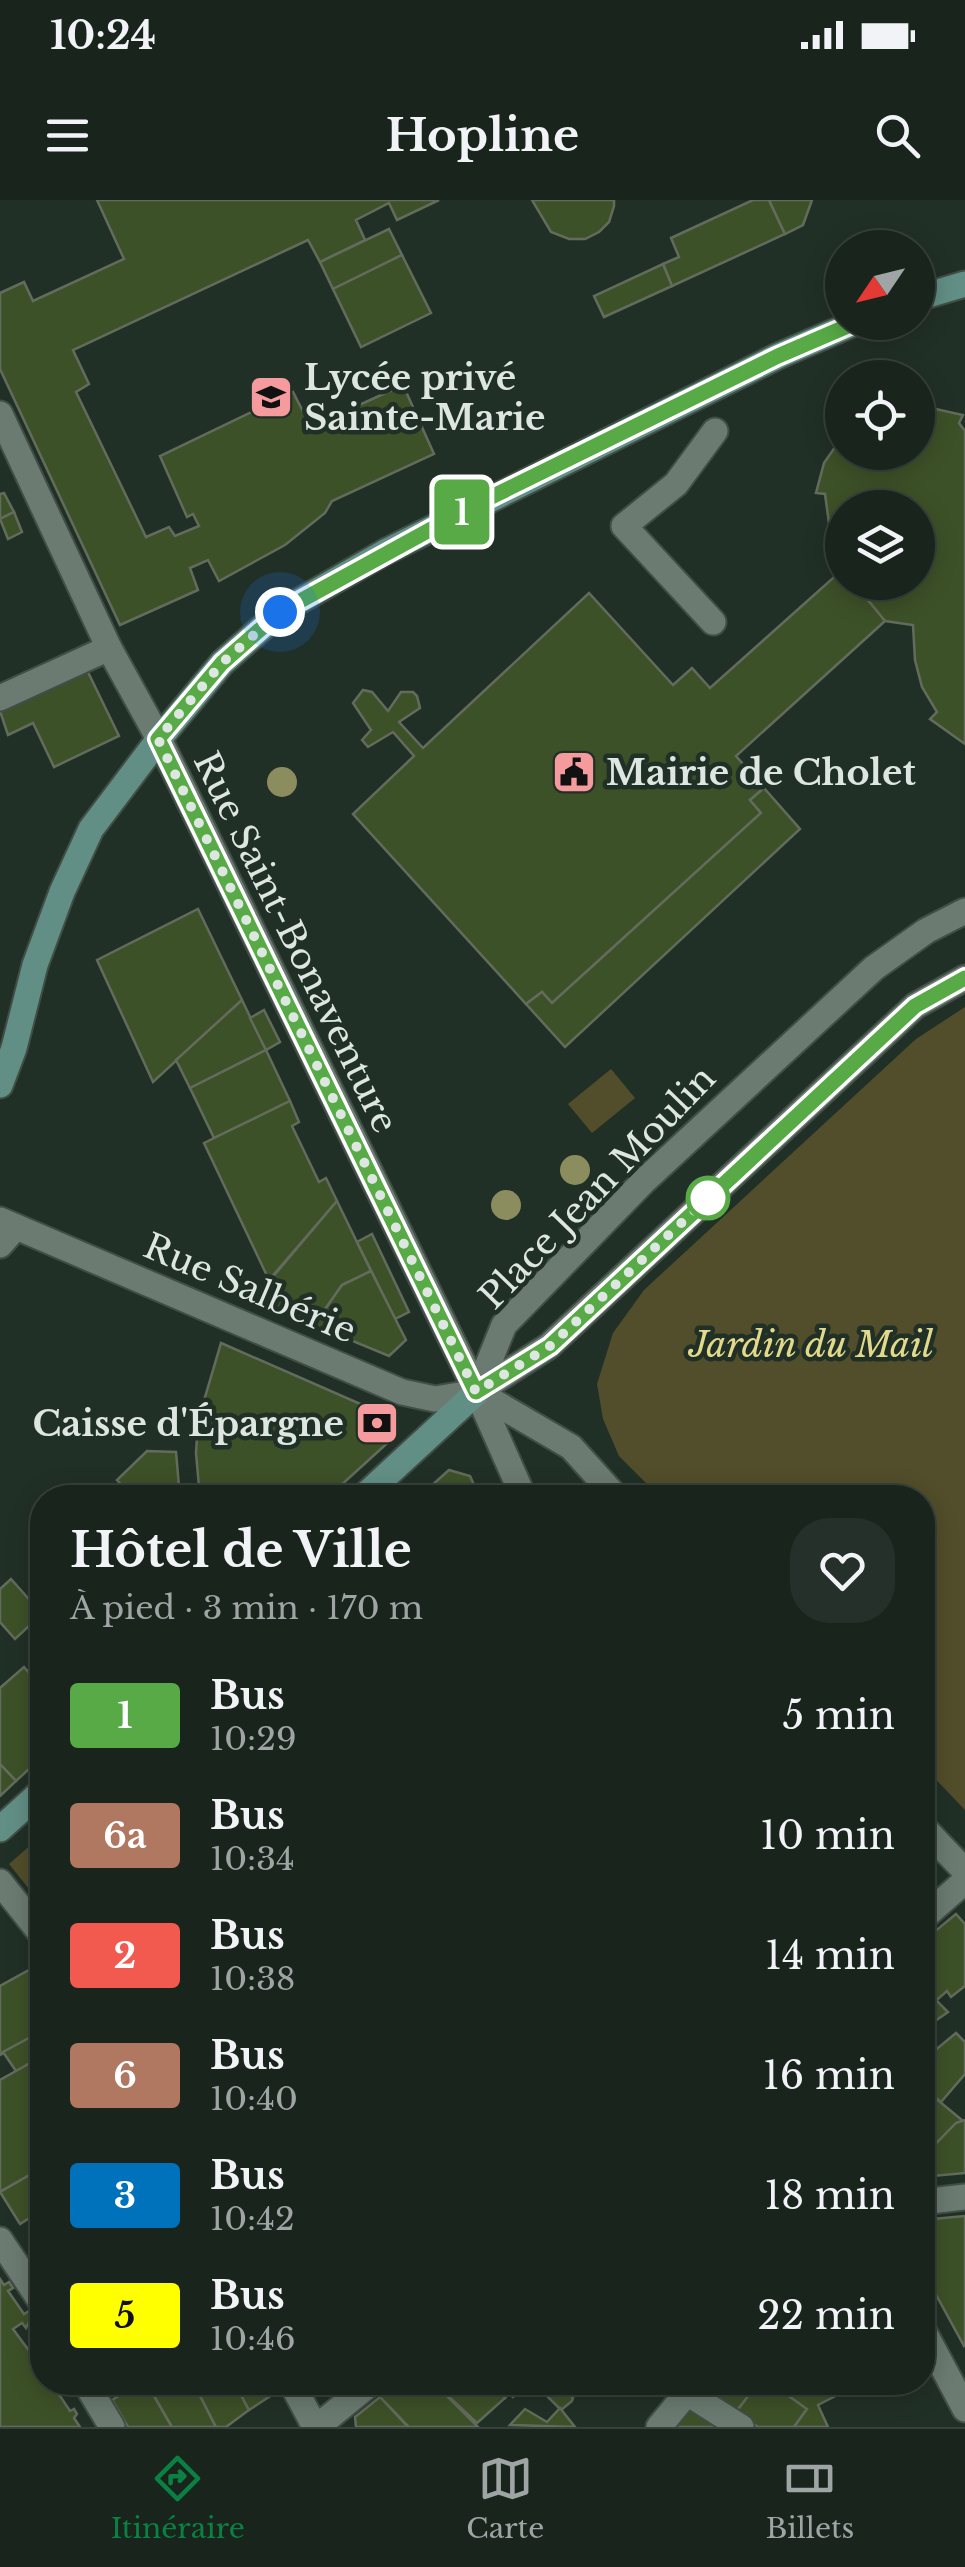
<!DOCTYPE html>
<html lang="fr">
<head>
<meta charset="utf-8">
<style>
  body { margin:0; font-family:"Libre Baskerville",serif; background:#26302a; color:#f1f3f6; height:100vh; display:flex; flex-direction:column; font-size:38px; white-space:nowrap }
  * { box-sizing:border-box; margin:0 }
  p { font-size:32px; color:#9fa4a4 }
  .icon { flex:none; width:55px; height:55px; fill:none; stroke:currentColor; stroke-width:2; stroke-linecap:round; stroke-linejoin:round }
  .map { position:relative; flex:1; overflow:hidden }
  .details { position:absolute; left:30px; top:1285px; width:905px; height:910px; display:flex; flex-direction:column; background:#19241d; border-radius:40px; box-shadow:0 5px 25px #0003,0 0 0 2px #37413b }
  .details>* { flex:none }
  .badge { padding:0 20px; border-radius:8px; font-size:35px; line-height:65px }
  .needle { width:65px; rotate:235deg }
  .fabs { position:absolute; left:825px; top:30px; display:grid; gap:20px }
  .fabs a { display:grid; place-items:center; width:110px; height:110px; border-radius:50%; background:#19241d; box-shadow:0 5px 25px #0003,0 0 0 2px #37413b; font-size:50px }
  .you { position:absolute; width:50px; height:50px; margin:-25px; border:8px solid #fff; border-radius:50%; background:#1a73e8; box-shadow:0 0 0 15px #1a73e833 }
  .map>.badge { position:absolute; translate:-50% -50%; box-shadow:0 0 0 5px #fff }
  .round { display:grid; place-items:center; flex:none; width:105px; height:105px; border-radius:40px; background:#26302a }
  .overview { display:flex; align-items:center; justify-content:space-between; height:170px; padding:0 40px }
  h1 { font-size:48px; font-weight:700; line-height:75px }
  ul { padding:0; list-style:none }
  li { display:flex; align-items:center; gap:30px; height:120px; padding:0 40px }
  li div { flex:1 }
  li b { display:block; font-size:38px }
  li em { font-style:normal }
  li .badge { min-width:110px; font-weight:700; text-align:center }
  .status { display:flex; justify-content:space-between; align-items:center; height:70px; padding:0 50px; background:#19241d; direction:ltr }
  .status svg { height:28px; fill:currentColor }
  header { display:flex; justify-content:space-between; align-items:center; height:130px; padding:0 40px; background:#19241d; font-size:45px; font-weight:700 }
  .dock { display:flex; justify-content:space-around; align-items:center; height:140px; border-top:2px solid #37413b; background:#19241d; font-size:28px; color:#9fa4a4 }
  .dock a { display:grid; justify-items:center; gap:5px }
  .dock .on { color:#0b8043 }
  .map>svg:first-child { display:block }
  .green { fill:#524e2b }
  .building { fill:#3d5128; stroke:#636b5c; stroke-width:2.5 }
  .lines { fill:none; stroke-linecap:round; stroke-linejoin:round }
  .lane-casing { stroke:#414e46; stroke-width:29 }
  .street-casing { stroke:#414e46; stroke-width:29 }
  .secondary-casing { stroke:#414e46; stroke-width:29 }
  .lane { stroke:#6b7b71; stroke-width:25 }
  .street { stroke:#6b7b71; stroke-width:25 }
  .secondary { stroke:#628f85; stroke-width:25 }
  .tree { fill:#8b8d5e }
  .line-casing { stroke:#fff; stroke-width:22 }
  .line { stroke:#57aa46; stroke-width:15 }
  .walk { stroke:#dde6e1; stroke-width:10; stroke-dasharray:0 18 }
  .stop-dot { fill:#fff; stroke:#57aa46; stroke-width:5 }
  .labels { text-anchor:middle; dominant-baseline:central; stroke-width:9; stroke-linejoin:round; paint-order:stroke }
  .poi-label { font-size:35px; font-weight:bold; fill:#dde6e1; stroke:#213027; text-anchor:start }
  .street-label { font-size:35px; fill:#dde6e1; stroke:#213027 }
  .park-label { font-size:35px; font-style:italic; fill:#e2d98b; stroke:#213027 }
</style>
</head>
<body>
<div class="status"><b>10:24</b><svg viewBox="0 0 49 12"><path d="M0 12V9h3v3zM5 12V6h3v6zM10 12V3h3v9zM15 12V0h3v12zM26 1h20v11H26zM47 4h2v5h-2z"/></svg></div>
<header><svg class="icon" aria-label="menu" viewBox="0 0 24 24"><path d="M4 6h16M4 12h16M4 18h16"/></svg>Hopline<svg class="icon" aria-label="search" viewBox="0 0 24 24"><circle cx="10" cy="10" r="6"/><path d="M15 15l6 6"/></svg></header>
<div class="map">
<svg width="965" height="2227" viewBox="0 0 965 2227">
  <rect width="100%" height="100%" fill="#213027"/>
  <g class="green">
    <path d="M965,807V1610L923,1566L922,1298L660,1297L619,1256L603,1219L597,1184L613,1133L644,1090L916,839Z"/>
    <path d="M611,869L635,898L592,933L568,904Z"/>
    <path d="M42,1635V1705L9,1664Z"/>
  </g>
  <g class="building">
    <path d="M97,0H439L397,20L389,3L356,20L365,40L320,62L308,40L73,150L89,184L76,192L146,337L169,327L175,336L199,326L193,314L187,317L160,256L293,192L311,227L403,185L434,254L332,301L325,313L285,345L219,381L208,360L190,368L198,390L120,425L0,169V93L24,82L33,101L124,59Z"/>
    <path d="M532,0H614V6L609,22L599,32L585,39H569L551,32Z"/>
    <path d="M753,0H769L785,34L672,86L663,64L679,57L671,38Z"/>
    <path d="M769,0H812L803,25L785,34Z"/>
    <path d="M389,29L402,55L333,89L320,62Z"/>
    <path d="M402,55L431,113L361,147L333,89Z"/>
    <path d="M663,64L672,86L604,117L594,96Z"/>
    <path d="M918,205L963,215L959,223L965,231V544L930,519L937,512L922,487L915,460L913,425L885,421L853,382H918V308H842V356L830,331L825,294L816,293L824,263L842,237V252H918Z"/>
    <path d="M4,293L14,312L0,319V294Z"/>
    <path d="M14,312L22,332L8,339L0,319Z"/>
    <path d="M842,370V382H853L885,421L736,556L764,588L750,600L761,613L552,803L542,792L526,804L353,614L414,556L393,532L368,547L362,540L371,530L353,503L363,490L372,492L388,511L401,492H413L417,496L420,508L399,522L423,548L589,393L673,485L692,468L710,488Z"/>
    <path d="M87,470L119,536L54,567L33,523L8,535L0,511Z"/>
    <path d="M764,588L800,629L565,847L526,804L542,792L552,803L761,613L750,600Z"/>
    <path d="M198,709L242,800L153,882L97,760Z"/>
    <path d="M242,800L266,850L190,888L176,860Z"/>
    <path d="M264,810L280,842L266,850L250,818Z"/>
    <path d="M266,850L290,901L214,938L190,888Z"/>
    <path d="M290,901L299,922L292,926L319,982L326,978L337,1001L269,1080L204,943Z"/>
    <path d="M337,1001L371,1071L342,1085L314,1125L254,1099Z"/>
    <path d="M372,1034L409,1112L395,1119L357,1042Z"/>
    <path d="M371,1071L406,1140L389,1156L314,1125L342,1085Z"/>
    <path d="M221,1143L390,1217L394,1237L327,1298H200L196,1253L198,1221Z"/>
    <path d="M147,1251L176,1252L180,1298H133L117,1280Z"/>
    <path d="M449,1270L470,1276L480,1298H432L429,1288Z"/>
    <path d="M11,1379L42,1414L15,1439L0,1422V1389Z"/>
    <path d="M24,1467L42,1488V1557L16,1581L0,1564V1488Z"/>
    <path d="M0,1564L16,1581L0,1596Z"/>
    <path d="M956,1714L965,1724V1786L951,1797L947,1791L938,1799L934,1798L922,1786V1742Z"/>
    <path d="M38,1765L42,1772V1831L0,1855V1786Z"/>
    <path d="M922,1786L948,1812L922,1830Z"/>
    <path d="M42,1831V1860L41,1857L16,1871L3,1852Z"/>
    <path d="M956,1833L965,1842V1874L941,1902L922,1887V1837L933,1852Z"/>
    <path d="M41,1857L42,1929L30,1936L42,1956V1968L0,1992V1880Z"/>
    <path d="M922,1887L963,1921L956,1923L922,1958Z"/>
    <path d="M965,1920V1973L922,1977V1958L956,1923Z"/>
    <path d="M42,1968V2010L20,2024L0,1992Z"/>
    <path d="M965,2016V2145L964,2146L922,2069V2020Z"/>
    <path d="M0,2079L4,2085L9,2082L13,2088L8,2091L24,2114L29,2111L32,2116L26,2128L22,2123L13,2129L30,2152L33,2151L36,2156L33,2158L42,2172V2182H55L54,2187L70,2211L74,2209L77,2214L74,2218L80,2227H0Z"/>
    <path d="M143,2182H146L172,2227H128L112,2200Z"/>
    <path d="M146,2182H193L216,2227H172Z"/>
    <path d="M193,2182H234L249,2210L226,2227H216Z"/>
    <path d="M234,2182H278L281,2189L249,2210Z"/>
    <path d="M396,2182H433L478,2227H409L380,2197Z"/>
    <path d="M433,2182H491L505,2198L477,2223Z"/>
    <path d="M491,2182H530L513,2197L509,2193L505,2198Z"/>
    <path d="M533,2182H555L573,2198L572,2201L561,2210Z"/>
    <path d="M654,2182H685L673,2202Z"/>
    <path d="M702,2182H759L736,2212Z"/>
    <path d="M759,2182H770L807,2209L794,2227H758L736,2212Z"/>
    <path d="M770,2182H793L786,2194Z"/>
    <path d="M793,2182H863L818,2205L828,2227H794L807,2209L786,2194Z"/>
    <path d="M380,2197L408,2227H356L355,2217Z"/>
    <path d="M687,2205L718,2227H671Z"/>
    <path d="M560,2208L575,2227L510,2225L525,2209L547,2222Z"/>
  </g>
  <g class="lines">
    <g class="lane-casing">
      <g id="lane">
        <path d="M713,422L624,326L676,284L715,231"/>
        <path d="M0,1045L16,1027"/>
        <path d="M477,1192L504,1125L644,981L874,768L926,731L965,711"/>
        <path d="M477,1192L549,1146L915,806L965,778"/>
      </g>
    </g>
    <g class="street-casing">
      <g id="street">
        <path d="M0,214L109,448L159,539L477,1192L524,1298"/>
        <path d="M0,498L109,448"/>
        <path d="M0,1020L402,1192L435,1199L477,1192"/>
        <path d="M477,1192L571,1247L617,1298"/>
        <path d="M922,1626L965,1671"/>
        <path d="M0,1682L42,1735"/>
        <path d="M922,1719L965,1681"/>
        <path d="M922,2002L965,1997"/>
        <path d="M0,2040L42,2103"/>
        <path d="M922,2128L965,2209"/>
        <path d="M85,2182L112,2227"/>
        <path d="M291,2182L315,2227"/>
        <path d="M317,2227L372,2182"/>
        <path d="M659,2227L687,2193L741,2227"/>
      </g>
    </g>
    <g class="secondary-casing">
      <g id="secondary">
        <path d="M918,98L965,84"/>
        <path d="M0,885L14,848L35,765L62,692L91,629L159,539L222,463L280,412L385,352L778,156L857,122"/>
        <path d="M362,1298L477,1192"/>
        <path d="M0,1629L42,1591"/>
      </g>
    </g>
    <use href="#lane" class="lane"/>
    <use href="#street" class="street"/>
    <use href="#secondary" class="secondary"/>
  </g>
  <g class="tree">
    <circle cx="282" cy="582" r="15"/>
    <circle cx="575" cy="970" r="15"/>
    <circle cx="506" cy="1005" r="15"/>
  </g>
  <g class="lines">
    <g class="line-casing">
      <path id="line" d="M857,122L778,156L477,304L280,412L222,463L158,539L476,1192L550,1146L915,806L965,778"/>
    </g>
    <use href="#line" class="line"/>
    <path class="walk" d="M280,412L222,463L158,539L476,1192L550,1146L708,998"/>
  </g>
  <defs>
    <g id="school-square" transform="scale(2.25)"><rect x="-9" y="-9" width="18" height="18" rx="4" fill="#f59b9d" stroke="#213027"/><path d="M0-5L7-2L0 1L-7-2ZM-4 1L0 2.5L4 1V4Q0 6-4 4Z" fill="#111"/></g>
    <g id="civic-square" transform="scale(2.25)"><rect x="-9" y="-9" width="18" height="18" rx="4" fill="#f59b9d" stroke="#213027"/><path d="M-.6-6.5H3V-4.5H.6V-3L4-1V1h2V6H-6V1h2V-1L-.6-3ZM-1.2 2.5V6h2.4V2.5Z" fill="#111"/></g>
    <g id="bank-square" transform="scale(2.25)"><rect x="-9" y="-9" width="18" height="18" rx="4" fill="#f59b9d" stroke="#213027"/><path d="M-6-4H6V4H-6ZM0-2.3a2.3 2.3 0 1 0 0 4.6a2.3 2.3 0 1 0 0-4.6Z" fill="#111"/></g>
  </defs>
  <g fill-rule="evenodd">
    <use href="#school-square" x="271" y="197"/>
    <use href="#civic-square" x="574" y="572"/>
    <use href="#bank-square" x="377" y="1223"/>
  </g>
  <circle class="stop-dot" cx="708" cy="998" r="20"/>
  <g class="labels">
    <g class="poi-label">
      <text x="304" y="177">Lycée privé<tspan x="304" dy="40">Sainte-Marie</tspan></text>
      <text x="606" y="572">Mairie de Cholet</text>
      <text x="344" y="1223" text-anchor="end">Caisse d'Épargne</text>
    </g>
    <g class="street-label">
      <text transform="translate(296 742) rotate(64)">Rue Saint-Bonaventure</text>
      <text transform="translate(597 987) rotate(-46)">Place Jean Moulin</text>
      <text transform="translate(250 1088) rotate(23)">Rue Salbérie</text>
    </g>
    <g class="park-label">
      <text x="811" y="1144">Jardin du Mail</text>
    </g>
  </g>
</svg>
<div class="fabs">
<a><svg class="needle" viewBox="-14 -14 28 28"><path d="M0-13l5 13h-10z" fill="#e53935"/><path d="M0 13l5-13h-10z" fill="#9fa4a4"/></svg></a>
<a><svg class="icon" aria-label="locate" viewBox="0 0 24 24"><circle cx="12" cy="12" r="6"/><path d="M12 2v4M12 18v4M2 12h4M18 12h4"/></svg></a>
<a><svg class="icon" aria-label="layers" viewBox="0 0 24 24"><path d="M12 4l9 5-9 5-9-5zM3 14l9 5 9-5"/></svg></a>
</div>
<div class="you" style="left:280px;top:412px"></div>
<b class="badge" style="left:462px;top:312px;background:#57aa46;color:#fff">1</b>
<section class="details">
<div class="overview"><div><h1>Hôtel de Ville</h1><p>À pied · 3 min · 170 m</p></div><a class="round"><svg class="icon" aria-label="heart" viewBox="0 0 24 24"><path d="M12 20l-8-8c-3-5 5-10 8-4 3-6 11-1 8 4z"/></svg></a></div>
<ul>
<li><span class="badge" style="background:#57aa46;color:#fff">1</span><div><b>Bus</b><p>10:29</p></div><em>5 min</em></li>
<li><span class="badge" style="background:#b07761;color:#fff">6a</span><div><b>Bus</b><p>10:34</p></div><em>10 min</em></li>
<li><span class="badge" style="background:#f2594f;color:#fff">2</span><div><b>Bus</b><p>10:38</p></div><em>14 min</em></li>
<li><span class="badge" style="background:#b07761;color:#fff">6</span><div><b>Bus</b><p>10:40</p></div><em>16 min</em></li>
<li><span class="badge" style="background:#0071bb;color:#fff">3</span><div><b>Bus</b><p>10:42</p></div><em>18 min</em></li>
<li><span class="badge" style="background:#ff0;color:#111">5</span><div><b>Bus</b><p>10:46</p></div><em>22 min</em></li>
</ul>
</section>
</div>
<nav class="dock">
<a class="on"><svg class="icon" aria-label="directions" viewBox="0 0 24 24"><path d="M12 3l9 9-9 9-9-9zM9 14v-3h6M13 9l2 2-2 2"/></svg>Itinéraire</a>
<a><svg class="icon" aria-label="map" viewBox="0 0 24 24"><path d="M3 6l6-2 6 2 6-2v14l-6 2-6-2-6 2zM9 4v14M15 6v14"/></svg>Carte</a>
<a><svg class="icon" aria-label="tickets" viewBox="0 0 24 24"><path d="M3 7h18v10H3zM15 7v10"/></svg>Billets</a>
</nav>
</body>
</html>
